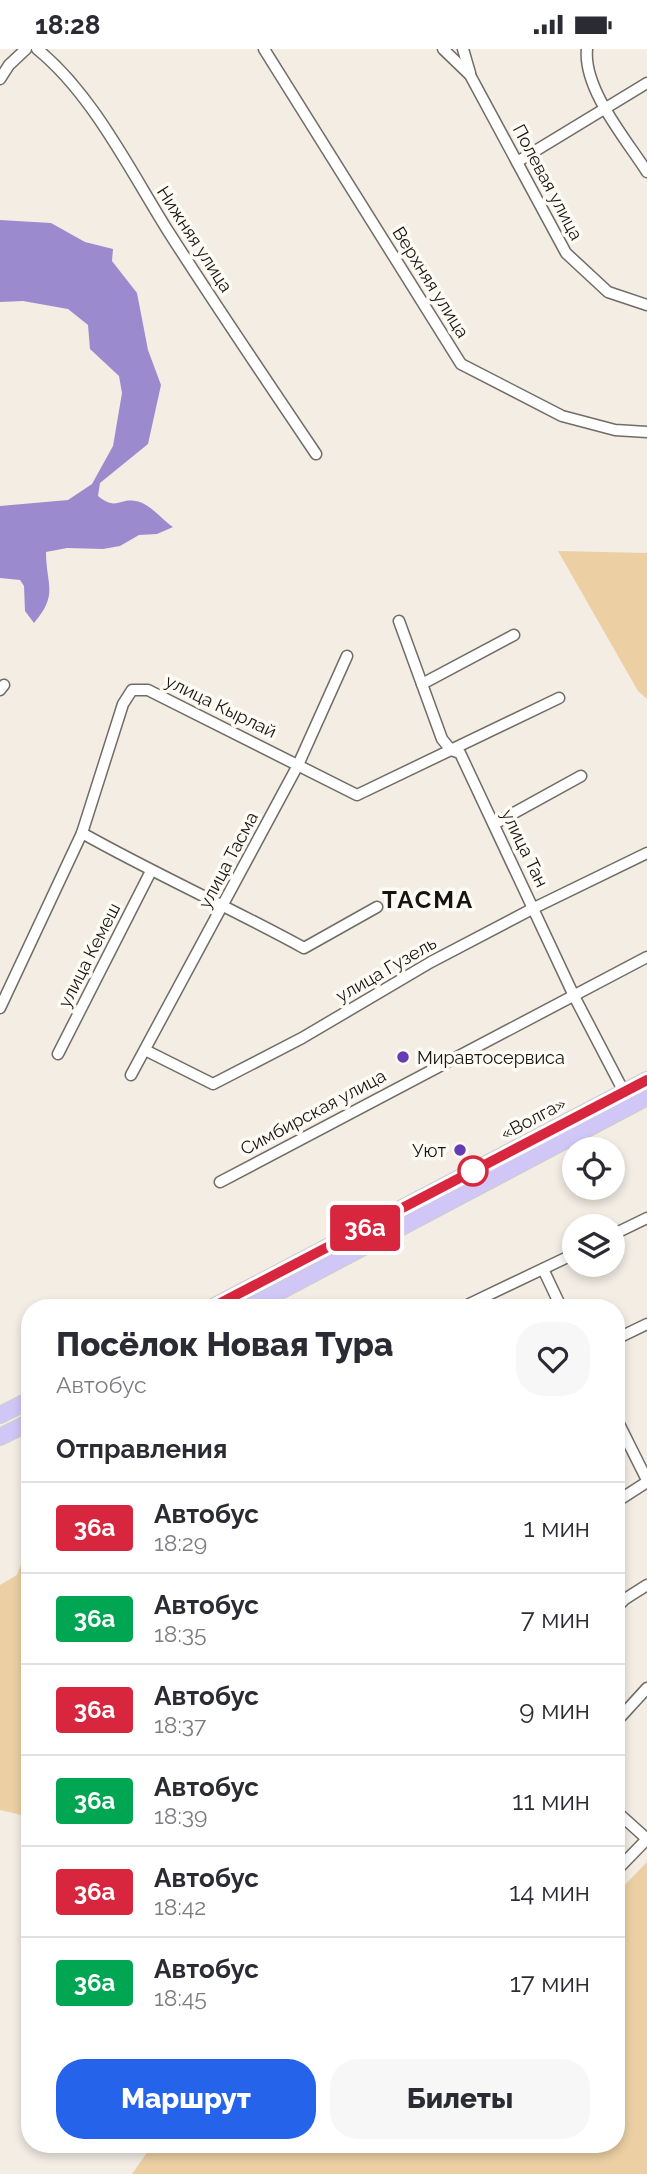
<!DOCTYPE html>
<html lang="ru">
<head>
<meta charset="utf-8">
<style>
  body { margin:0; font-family:Raleway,sans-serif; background:#f7f7f7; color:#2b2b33; height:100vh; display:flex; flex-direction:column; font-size:26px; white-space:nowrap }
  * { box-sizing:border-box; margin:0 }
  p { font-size:23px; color:#7c7c81 }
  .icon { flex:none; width:38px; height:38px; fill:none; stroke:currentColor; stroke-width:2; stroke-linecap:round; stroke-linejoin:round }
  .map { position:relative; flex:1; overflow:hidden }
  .drawer { position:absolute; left:21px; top:1250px; width:604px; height:854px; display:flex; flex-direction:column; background:#fff; border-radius:28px; box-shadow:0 4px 10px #0003 }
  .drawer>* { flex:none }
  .badge { padding:0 14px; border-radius:5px; font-size:24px; line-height:46px }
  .controls { position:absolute; left:562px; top:1088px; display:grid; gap:14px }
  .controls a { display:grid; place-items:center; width:63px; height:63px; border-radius:50%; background:#fff; box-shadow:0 4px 10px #0003; font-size:35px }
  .map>.badge { position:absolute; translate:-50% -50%; box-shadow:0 0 0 4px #fff }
  h2 { padding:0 35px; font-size:26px; line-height:63px }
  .round { display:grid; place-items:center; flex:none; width:74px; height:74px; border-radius:28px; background:#f7f7f7 }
  .summary { display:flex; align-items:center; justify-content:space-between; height:119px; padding:0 35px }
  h1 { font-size:33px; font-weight:800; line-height:52px }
  .primary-button { display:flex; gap:14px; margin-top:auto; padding:14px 35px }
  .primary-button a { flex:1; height:80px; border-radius:28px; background:#2563eb; color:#fff; font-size:28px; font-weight:800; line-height:80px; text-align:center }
  .primary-button a+a { background:#f7f7f7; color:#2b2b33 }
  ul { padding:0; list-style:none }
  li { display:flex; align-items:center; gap:21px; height:91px; padding:0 35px; border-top:2px solid #e1e1e2 }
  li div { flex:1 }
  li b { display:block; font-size:26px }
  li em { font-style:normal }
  li .badge { min-width:77px; font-weight:700; text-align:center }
  .status { display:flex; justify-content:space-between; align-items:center; height:49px; padding:0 35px; background:#fff; direction:ltr }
  .status svg { height:19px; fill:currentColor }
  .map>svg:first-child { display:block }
  .green { fill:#ecd0a4 }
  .water { fill:#9b8bce }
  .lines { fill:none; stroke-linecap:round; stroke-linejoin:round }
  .minor-casing { stroke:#716c65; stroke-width:13 }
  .highway-casing { stroke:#cccccb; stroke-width:18 }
  .minor { stroke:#fff; stroke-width:10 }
  .highway { stroke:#d1c7f7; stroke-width:16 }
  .line-casing { stroke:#fff; stroke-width:16 }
  .line { stroke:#d7263d; stroke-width:10 }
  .poi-dot { fill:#663cb4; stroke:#fefbf5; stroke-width:2.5 }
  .stop-dot { fill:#fff; stroke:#d7263d; stroke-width:3.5 }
  .labels { text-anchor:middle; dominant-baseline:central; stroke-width:7; stroke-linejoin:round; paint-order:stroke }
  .street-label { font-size:18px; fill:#171512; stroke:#fefbf5 }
  .poi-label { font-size:18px; fill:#171512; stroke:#fefbf5; text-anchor:start }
  .district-label { font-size:24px; font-weight:bold; letter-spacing:2px; fill:#171512; stroke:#fefbf5 }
</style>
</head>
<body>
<div class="status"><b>18:28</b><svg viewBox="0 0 49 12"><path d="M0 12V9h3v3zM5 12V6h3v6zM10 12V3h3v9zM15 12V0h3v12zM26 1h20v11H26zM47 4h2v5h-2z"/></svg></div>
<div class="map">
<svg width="647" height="2125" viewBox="0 0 647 2125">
  <rect width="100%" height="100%" fill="#f3ede4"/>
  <g class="green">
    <path d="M558,502L647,504V650L638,642Z"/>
    <path d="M30,1501V1768L0,1761V1536L17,1526L25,1504Z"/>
    <path d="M647,1813V2125H132L153,2095H616V1845Z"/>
  </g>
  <path class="water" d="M0,171L51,174L85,193L113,200L112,212L137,244L148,301L161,336L148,395L100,434L98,447C116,462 119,449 135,452C149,453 162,471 173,478L157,485L139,486L120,497L103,500L67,499L46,503C46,536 59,545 34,574L25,562L24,537L20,531L0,529V457L68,451L92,435L113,397L122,344L119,327L90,300L88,276L68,260L23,252L0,253Z"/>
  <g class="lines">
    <g class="minor-casing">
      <g id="minor">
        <path d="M37,0C92,44 131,123 168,182C216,257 266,331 316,405"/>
        <path d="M264,0L461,315L562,367L615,381L647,383"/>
        <path d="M443,0L470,26L566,204L608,243L647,256"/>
        <path d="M463,0L470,24"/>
        <path d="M587,0C583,40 626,90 647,123"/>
        <path d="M0,30L9,16L26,0"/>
        <path d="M517,113L647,34"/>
        <path d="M399,572L442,690L451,701L460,704L574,947L624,1043"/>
        <path d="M422,635L514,586"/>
        <path d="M0,641L4,636"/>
        <path d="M494,775L581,727"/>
        <path d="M82,784C155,825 231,859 304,899L377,858"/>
        <path d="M0,959L82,784L123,655L132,641H148L357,746L559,649"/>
        <path d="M145,1001L213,1035L302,989L431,913L534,859L647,804"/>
        <path d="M58,1005L151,822"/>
        <path d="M131,1026L298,716L347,607"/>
        <path d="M220,1133L647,908"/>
        <path d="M612,1186L647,1169"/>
        <path d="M543,1220L561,1258"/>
        <path d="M463,1258L574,1205"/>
        <path d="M616,1290L647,1275"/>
        <path d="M616,1369L647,1431"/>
        <path d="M616,1453L647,1433"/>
        <path d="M616,1559L625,1550L647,1536"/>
        <path d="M616,1673L647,1639"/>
        <path d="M616,1762L647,1790"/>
        <path d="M616,1822L647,1790"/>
      </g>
    </g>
    <g class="highway-casing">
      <g id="highway">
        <path d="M213,1258L647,1031"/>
        <path d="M250,1258L647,1048"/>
        <path d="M0,1366L30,1351"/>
        <path d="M0,1388L30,1373"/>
      </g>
    </g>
    <use href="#minor" class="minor"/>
    <use href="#highway" class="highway"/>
  </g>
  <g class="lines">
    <g class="line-casing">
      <path id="line" d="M213,1258L647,1031"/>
    </g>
    <use href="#line" class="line"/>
  </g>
  <g class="poi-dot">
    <circle cx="403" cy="1008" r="7"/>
    <circle cx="460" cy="1101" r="7"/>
  </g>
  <circle class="stop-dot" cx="473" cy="1122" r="14"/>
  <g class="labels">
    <g class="street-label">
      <text transform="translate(548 133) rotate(62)">Полевая улица</text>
      <text transform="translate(195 190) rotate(57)">Нижняя улица</text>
      <text transform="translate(431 233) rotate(58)">Верхняя улица</text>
      <text transform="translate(221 657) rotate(26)">улица Кырлай</text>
      <text transform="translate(525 799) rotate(64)">улица Тан</text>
      <text transform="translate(228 811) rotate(-62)">улица Тасма</text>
      <text transform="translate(89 906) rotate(-63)">улица Кемеш</text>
      <text transform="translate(386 920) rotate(-30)">улица Гузель</text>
      <text transform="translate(313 1063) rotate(-28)">Симбирская улица</text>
      <text transform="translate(533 1069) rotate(-28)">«Волга»</text>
    </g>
    <g class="poi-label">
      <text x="417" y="1008">Миравтосервиса</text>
      <text x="446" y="1101" text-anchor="end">Уют</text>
    </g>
    <g class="district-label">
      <text x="428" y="850">ТАСМА</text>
    </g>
  </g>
</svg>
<div class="controls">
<a><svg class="icon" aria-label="locate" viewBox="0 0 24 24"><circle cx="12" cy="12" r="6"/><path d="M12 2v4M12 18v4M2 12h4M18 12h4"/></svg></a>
<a><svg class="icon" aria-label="layers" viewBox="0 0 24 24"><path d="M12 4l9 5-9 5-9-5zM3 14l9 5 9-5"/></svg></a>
</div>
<b class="badge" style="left:365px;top:1179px;background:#d7263d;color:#fff">36a</b>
<section class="drawer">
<div class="summary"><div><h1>Посёлок Новая Тура</h1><p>Автобус</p></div><a class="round"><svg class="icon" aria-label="heart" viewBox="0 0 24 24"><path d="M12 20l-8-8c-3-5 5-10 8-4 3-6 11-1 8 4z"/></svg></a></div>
<h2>Отправления</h2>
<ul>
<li><span class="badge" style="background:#d7263d;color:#fff">36a</span><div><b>Автобус</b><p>18:29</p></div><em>1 мин</em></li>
<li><span class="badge" style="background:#00a651;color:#fff">36а</span><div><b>Автобус</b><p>18:35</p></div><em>7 мин</em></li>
<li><span class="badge" style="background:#d7263d;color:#fff">36a</span><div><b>Автобус</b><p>18:37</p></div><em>9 мин</em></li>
<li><span class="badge" style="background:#00a651;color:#fff">36а</span><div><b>Автобус</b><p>18:39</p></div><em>11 мин</em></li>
<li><span class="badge" style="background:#d7263d;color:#fff">36a</span><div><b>Автобус</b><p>18:42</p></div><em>14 мин</em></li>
<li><span class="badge" style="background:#00a651;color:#fff">36а</span><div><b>Автобус</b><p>18:45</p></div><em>17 мин</em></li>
</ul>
<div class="primary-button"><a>Маршрут</a><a>Билеты</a></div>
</section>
</div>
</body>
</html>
